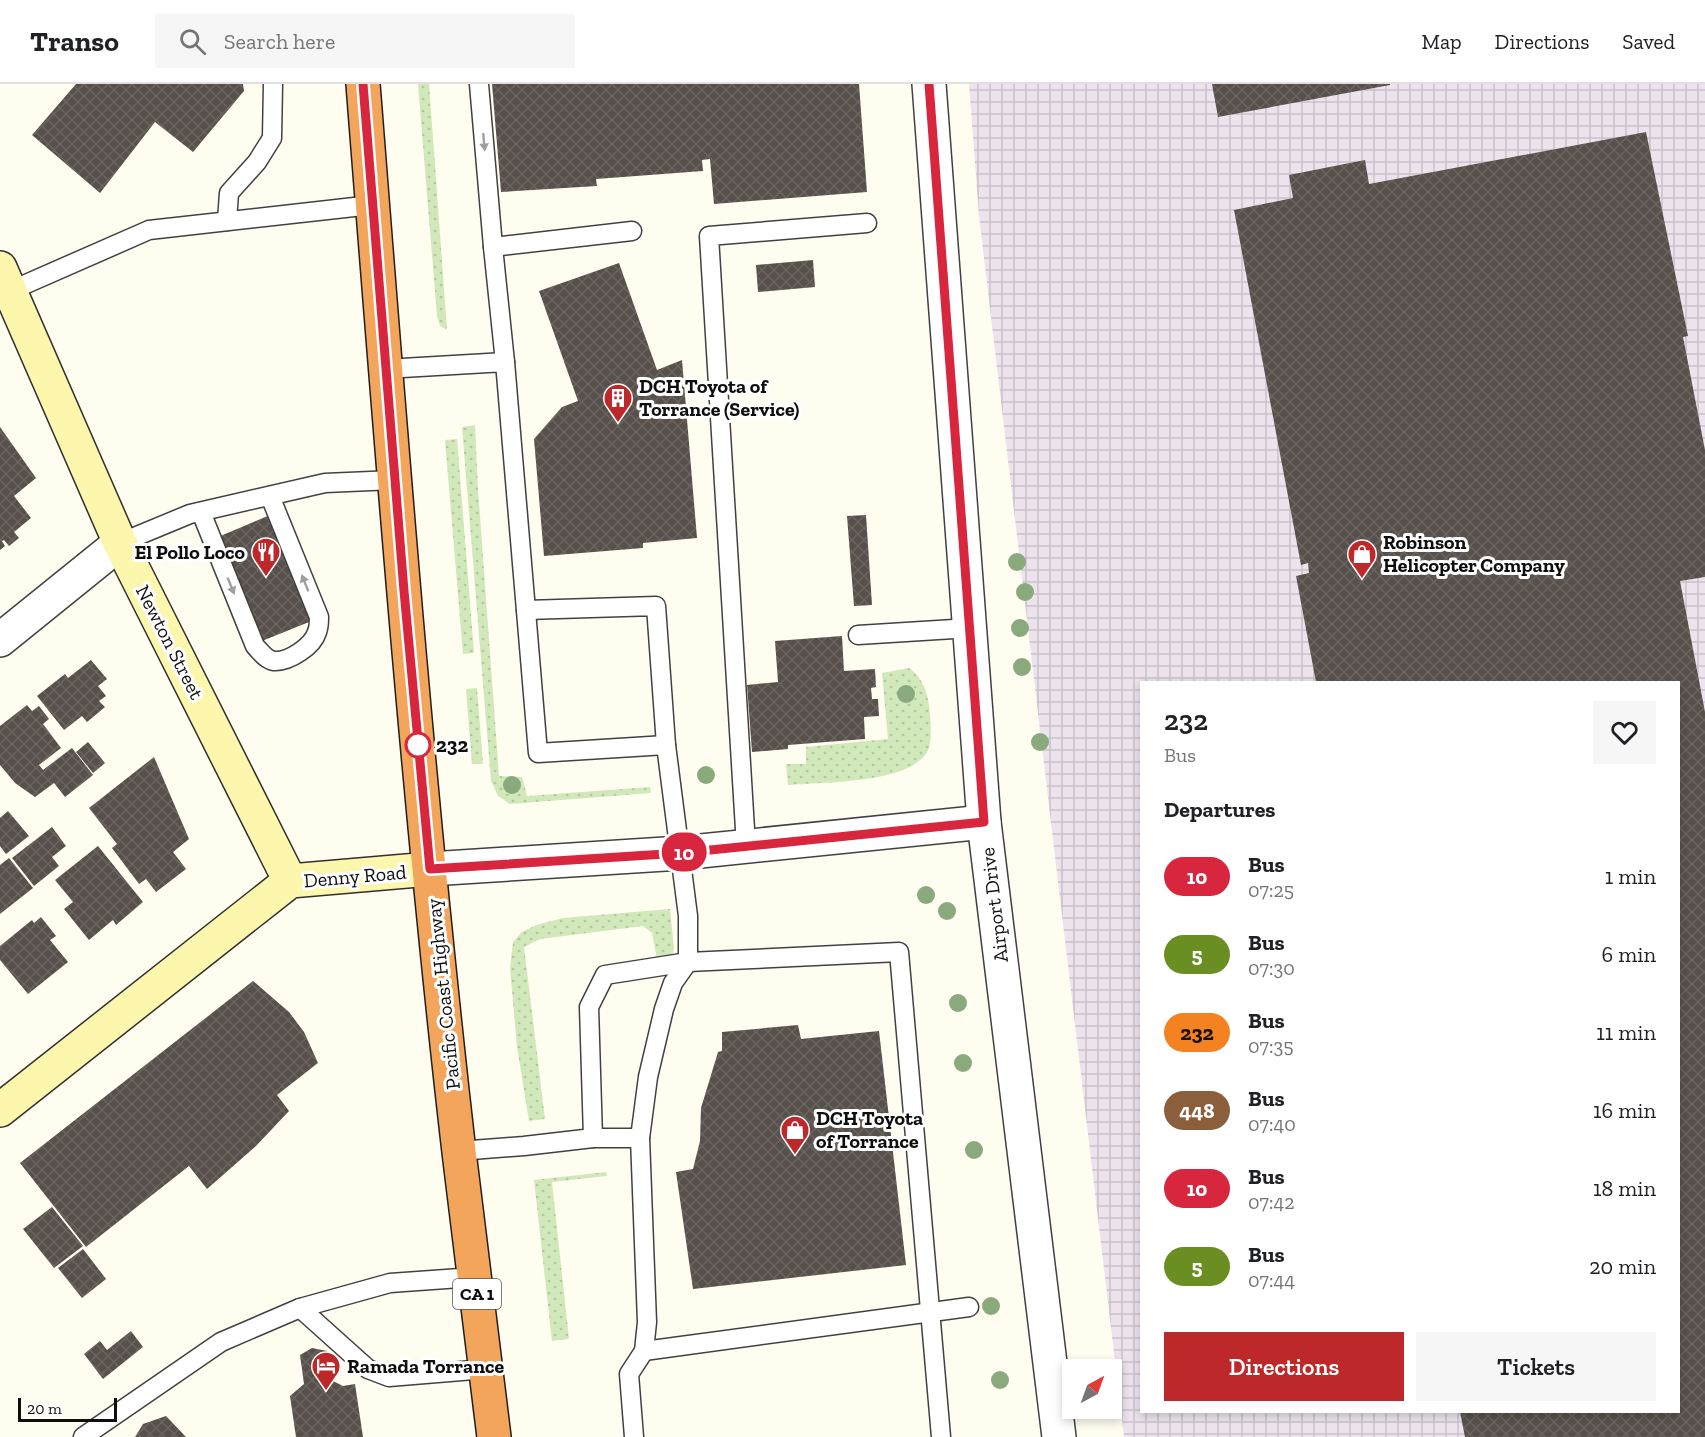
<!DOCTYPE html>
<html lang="en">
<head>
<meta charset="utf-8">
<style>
  body { margin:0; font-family:"Zilla Slab",serif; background:#f6f6f6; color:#202124; height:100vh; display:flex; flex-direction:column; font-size:22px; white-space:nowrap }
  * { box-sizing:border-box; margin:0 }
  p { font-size:20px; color:#757577 }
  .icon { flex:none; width:33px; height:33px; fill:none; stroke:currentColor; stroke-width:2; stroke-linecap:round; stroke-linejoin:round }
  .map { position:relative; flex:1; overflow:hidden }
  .panel { position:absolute; left:1140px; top:597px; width:540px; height:732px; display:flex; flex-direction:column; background:#fff; border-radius:0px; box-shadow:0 3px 9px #0003 }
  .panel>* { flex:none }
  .badge { padding:0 12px; border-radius:20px; font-size:21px; line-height:39px }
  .needle { width:39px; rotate:41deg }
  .fabs { position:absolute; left:1062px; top:1275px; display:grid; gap:12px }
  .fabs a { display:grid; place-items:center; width:60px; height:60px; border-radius:0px; background:#fff; box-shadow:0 3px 9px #0003; font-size:30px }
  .scale { position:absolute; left:18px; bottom:15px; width:99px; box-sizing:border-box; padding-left:6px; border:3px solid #0e0e0e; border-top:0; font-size:16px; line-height:21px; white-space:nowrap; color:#0e0e0e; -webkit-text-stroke:4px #fff; paint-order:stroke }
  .map>.badge { position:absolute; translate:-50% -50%; box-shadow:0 0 0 3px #fff }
  h2 { padding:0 24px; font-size:22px; line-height:54px }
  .round { display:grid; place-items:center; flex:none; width:63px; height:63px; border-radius:0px; background:#f6f6f6 }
  .headline { display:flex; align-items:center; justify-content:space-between; height:102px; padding:0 24px }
  h1 { font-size:28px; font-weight:600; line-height:45px }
  .cta { display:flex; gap:12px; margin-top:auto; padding:12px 24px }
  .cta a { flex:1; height:69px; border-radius:0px; background:#bd282a; color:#fff; font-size:24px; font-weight:600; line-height:69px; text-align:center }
  .cta a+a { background:#f6f6f6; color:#202124 }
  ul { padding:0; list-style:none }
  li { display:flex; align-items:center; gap:18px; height:78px; padding:0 24px }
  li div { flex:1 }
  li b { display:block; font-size:22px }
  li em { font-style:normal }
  li .badge { min-width:66px; font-weight:700; text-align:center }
  header { display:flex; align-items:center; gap:36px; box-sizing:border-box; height:84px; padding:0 30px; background:#fff; border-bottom:2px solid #e0e0e0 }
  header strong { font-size:28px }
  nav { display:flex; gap:33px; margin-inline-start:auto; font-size:21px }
  .search { width:420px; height:54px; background:#f6f6f6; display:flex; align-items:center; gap:15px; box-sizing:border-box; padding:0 21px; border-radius:0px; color:#757577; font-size:22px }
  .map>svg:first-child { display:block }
  .industrial { fill:url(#industrial-grid); fill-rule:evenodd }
  .grass { fill:url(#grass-dots) }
  .building { fill:url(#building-cross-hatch) }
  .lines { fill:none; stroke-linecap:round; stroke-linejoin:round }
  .lane-casing { stroke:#414141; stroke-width:21 }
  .street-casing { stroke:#414141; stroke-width:36 }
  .secondary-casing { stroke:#303030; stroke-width:36 }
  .highway-casing { stroke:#1f1f1f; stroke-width:36 }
  .lane { stroke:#fff; stroke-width:18 }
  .street { stroke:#fff; stroke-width:33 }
  .secondary { stroke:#fdf7ad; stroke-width:33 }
  .highway { stroke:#f2a55b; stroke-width:33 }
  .tree { fill:#8aaa7d }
  .oneway { fill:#9f9f9f }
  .line-casing { stroke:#fff; stroke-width:14 }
  .line { stroke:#d7263d; stroke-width:9 }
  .stop-dot { fill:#fff; stroke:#d7263d; stroke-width:3 }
  .labels { text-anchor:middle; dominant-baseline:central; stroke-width:6; stroke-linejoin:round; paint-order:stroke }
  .shield { fill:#fff; stroke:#565656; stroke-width:1.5 }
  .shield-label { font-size:18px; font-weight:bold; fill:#0e0e0e }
  .poi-label { font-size:20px; font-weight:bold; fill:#0e0e0e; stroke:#fff; text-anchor:start }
  .street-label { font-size:20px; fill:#0e0e0e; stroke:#fff }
  .stop-label { font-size:20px; font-weight:bold; fill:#0e0e0e; stroke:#fff; text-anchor:start }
</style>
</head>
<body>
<header>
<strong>Transo</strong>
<div class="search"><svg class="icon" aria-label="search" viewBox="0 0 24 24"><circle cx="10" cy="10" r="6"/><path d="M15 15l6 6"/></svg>Search here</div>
<nav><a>Map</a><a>Directions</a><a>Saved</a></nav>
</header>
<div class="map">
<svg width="1705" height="1353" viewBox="0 0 1705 1353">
  <defs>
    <pattern id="industrial-grid" width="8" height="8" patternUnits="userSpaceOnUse" patternTransform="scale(1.5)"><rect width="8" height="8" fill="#ece3ed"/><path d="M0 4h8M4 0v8" fill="none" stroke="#c9c2ca"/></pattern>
    <pattern id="grass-dots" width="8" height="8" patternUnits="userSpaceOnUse" patternTransform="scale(1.5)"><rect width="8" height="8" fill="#d1e9ba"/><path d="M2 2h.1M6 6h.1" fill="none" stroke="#b2c79f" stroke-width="1.8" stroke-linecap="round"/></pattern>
    <pattern id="building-cross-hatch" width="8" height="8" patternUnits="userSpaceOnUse" patternTransform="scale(1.5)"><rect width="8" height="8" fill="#57504b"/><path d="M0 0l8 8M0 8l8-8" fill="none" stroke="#6a6561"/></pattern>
  </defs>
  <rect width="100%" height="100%" fill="#fffcf0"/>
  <path class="industrial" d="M969,0H1705V1353H1124L979,132ZM1142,598H1678V1328H1142Z"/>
  <g class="grass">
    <path d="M418,0H429L447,246L440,242L437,232Z"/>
    <path d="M475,341L478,405L499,692L522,693L527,712L650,703L651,709L510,720L498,712L491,697L462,343Z"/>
    <path d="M457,355L474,569L463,570L445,356Z"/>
    <path d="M909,584C925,596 929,612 930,632C931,641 932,661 927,668C909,700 822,698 788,701L786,680H806V663L888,655L882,589Z"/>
    <path d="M477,604L483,680H472L466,605Z"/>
    <path d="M670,825L674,864L672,873L657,875L652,849L643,842L540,855L524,863L545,1035L529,1037L517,963L510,884L513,858L522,848L536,841L563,834Z"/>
    <path d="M606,1088L607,1092L552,1098L569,1255L552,1257L534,1096Z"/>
  </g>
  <g class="building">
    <path d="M76,0H243L244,7L193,68L155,38L100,109L32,51Z"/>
    <path d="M492,0H859L867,108L714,120L710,75L702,76L703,87L596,95L597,102L501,108Z"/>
    <path d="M1212,0H1390V1L1218,33Z"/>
    <path d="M1646,48L1688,252L1683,253L1705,366V493L1680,497L1705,628V1353H1465L1460,1328H1678V598H1316L1296,492L1309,489L1308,479L1301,481L1234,126L1293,114L1289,91L1365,76L1369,100Z"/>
    <path d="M813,176L815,203L758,208L756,181Z"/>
    <path d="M619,179L657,286L682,276L697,454L643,459V464L544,472L534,355L562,323L578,317L539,207Z"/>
    <path d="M0,343L36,394L14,412L31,434L14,448L19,454L9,462L4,456L2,457L5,462L0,466Z"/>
    <path d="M270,431L314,536L262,557L218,453Z"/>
    <path d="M866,431L872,521L854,522L847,432Z"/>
    <path d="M842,552L844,587L875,585L876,603L871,604L872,615H878L879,632L864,633L865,655L788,661V665L752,668L747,601L778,598L775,557Z"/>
    <path d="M91,576L107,595L98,602L106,612L99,617L105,623L87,638L82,632L64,646L37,612L65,590L68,594Z"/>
    <path d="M27,621L32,627L39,622L49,635L43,640L61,664L39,681L43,686L72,664L93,691L65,713L54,699L35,713L15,699L0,681V642Z"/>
    <path d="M88,658L105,679L93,689L76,668Z"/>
    <path d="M154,673L189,755L173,768L186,785L156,808L146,795L139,800L112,764L117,760L89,724Z"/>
    <path d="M8,727L29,752L6,770L0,762V734Z"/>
    <path d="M52,743L66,762L52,773L59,782L34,802L12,774Z"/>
    <path d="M98,762L143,818L116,841L113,836L89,856L64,825L73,818L55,796Z"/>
    <path d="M9,774L33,804L0,830V781Z"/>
    <path d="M41,833L56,852L50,856L68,878L28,910L0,876V862L32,836L34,839Z"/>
    <path d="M253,897L289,928L304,948L318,979L277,1011L289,1027L256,1062L207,1105L189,1082L86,1163L20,1079Z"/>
    <path d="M798,941L801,955L879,947L906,1181L693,1205L676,1088L693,1085L700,1057L701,1024L718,968L722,967V948Z"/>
    <path d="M52,1123L83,1162L54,1184L23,1145Z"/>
    <path d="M83,1165L106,1195L82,1214L58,1184Z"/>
    <path d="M131,1247L143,1263L103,1295L84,1270L100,1257L107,1266Z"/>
    <path d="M312,1264L327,1267L331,1296L343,1302L355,1300L363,1353H296L290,1312L304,1300L300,1271Z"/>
    <path d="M166,1332L186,1353H135L143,1340Z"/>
  </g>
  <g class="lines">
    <g class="lane-casing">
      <g id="lane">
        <path d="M479,0L493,163"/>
        <path d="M227,137L229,109L257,78L272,54L273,0"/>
        <path d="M10,207L149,146L372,121"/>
        <path d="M505,278L493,163L632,147"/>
        <path d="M385,285L505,278L538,669L666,661"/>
        <path d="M201,428L255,562C260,567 266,576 274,577C289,578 313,562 317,548C319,543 319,537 319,533L270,412"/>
        <path d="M120,459L190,430L325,399L394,396"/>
        <path d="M526,526L656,522L666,661L688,832V878L673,899L664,925L648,993L640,1054L647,1238L644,1267L629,1290L634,1353"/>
        <path d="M858,551L970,544"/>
        <path d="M746,762L709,152L867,139"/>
        <path d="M593,1054H640"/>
        <path d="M459,1067L524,1062L593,1054L589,923L605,891L688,878L899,868L941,1353"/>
        <path d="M300,1224L368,1285L389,1293L486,1285"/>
        <path d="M644,1267L969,1223"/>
        <path d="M83,1353L221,1258L300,1224L390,1199L474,1193"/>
      </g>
    </g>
    <g class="street-casing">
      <g id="street">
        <path d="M929,0L984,738L1059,1353"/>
        <path d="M0,556L120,459"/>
        <path d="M430,785L681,769L984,738"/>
      </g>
    </g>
    <g class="secondary-casing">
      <g id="secondary">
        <path d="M0,184L120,459L290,797"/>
        <path d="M0,1026L290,797L430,785"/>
      </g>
    </g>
    <g class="highway-casing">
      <path id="highway" d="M363,0C391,356 418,713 459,1068C470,1163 483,1258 494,1353"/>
    </g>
    <use href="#lane" class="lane"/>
    <use href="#street" class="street"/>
    <use href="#secondary" class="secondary"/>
    <use href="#highway" class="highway"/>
  </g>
  <g class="tree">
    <circle cx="1017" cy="478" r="9"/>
    <circle cx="1025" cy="508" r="9"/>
    <circle cx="1020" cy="544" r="9"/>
    <circle cx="1022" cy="583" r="9"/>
    <circle cx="906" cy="610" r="9"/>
    <circle cx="1040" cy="658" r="9"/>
    <circle cx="706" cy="691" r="9"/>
    <circle cx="512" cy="701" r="9"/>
    <circle cx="926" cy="811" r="9"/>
    <circle cx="947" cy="827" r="9"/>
    <circle cx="958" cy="919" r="9"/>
    <circle cx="963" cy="979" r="9"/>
    <circle cx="974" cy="1066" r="9"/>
    <circle cx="991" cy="1222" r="9"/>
    <circle cx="1000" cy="1296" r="9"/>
  </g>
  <defs><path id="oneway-solid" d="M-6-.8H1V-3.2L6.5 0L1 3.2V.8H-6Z" transform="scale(1.5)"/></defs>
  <g class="oneway">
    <use href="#oneway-solid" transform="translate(484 58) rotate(85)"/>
    <use href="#oneway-solid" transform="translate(305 499) rotate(-112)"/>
    <use href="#oneway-solid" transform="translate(231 502) rotate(68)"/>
  </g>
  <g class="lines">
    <g class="line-casing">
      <path id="line" d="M363,0L404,507L430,785L681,769L984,738L929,0"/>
    </g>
    <use href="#line" class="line"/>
  </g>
  <defs>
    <g id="building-pin" transform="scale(1.5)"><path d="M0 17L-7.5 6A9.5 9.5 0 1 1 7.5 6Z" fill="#bd282a" stroke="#fff"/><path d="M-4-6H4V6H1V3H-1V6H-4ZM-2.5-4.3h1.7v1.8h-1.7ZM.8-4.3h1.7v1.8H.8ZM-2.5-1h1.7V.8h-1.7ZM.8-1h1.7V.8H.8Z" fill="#fff"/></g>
    <g id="restaurant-pin" transform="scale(1.5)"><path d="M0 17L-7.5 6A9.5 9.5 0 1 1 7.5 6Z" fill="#bd282a" stroke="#fff"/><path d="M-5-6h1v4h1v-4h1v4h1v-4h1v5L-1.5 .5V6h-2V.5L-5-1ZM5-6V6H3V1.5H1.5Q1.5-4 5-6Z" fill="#fff"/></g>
    <g id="shop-pin" transform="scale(1.5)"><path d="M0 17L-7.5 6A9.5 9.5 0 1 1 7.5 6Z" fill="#bd282a" stroke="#fff"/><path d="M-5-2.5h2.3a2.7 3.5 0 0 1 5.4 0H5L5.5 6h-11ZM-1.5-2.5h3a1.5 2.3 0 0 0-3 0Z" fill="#fff"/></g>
    <g id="hotel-pin" transform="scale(1.5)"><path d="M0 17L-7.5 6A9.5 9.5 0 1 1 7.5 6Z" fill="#bd282a" stroke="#fff"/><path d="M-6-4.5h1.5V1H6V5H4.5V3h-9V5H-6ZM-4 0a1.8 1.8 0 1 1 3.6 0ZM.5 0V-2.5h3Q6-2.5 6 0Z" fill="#fff"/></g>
  </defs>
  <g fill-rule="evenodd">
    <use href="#building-pin" x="618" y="314"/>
    <use href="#restaurant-pin" x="266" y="468"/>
    <use href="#shop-pin" x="1362" y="470"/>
    <use href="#shop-pin" x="795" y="1046"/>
    <use href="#hotel-pin" x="326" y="1282"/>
  </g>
  <circle class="stop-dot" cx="418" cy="661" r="12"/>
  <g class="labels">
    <rect class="shield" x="453" y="1195" width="48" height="30" rx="4.5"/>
    <g class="shield-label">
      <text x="477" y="1210">CA 1</text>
    </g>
    <g class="poi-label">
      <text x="639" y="302">DCH Toyota of<tspan x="639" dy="23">Torrance (Service)</tspan></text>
      <text x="1383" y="458">Robinson<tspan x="1383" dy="23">Helicopter Company</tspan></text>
      <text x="245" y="468" text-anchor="end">El Pollo Loco</text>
      <text x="816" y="1034">DCH Toyota<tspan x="816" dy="23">of Torrance</tspan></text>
      <text x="347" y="1282">Ramada Torrance</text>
    </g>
    <g class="street-label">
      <text transform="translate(170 558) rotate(63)">Newton Street</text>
      <text transform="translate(355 792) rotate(-5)">Denny Road</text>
      <text transform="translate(994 821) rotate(-97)">Airport Drive</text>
      <text transform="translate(443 910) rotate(-96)">Pacific Coast Highway</text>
    </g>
    <g class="stop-label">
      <text x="436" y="661">232</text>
    </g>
  </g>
</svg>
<div class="fabs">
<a><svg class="needle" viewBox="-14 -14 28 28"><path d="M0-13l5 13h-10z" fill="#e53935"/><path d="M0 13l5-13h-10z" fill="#757577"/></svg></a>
</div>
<div class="scale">20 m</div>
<b class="badge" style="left:684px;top:768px;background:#d7263d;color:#fff">10</b>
<section class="panel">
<div class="headline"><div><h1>232</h1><p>Bus</p></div><a class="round"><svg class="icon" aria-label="heart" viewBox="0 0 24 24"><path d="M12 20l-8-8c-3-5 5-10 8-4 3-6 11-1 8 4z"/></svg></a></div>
<h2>Departures</h2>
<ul>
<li><span class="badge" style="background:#d7263d;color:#fff">10</span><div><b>Bus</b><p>07:25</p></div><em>1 min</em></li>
<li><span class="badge" style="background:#6b8e23;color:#fff">5</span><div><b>Bus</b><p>07:30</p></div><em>6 min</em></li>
<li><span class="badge" style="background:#f58220;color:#111">232</span><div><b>Bus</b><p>07:35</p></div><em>11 min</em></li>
<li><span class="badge" style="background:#8b5e3c;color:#fff">448</span><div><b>Bus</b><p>07:40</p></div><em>16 min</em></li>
<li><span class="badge" style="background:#d7263d;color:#fff">10</span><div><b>Bus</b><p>07:42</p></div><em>18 min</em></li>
<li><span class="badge" style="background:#6b8e23;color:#fff">5</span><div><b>Bus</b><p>07:44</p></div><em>20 min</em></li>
</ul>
<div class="cta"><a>Directions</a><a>Tickets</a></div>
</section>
</div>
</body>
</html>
